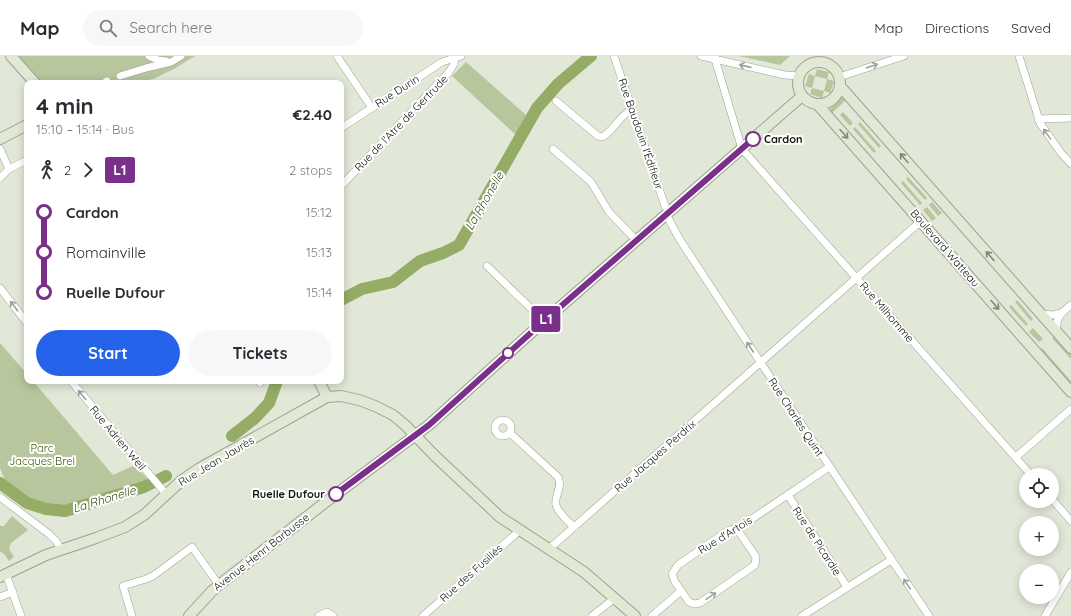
<!DOCTYPE html>
<html lang="en">
<head>
<meta charset="utf-8">
<style>
  body { margin:0; font-family:Quicksand,sans-serif; background:#f7f7f7; color:#2b2b33; height:100vh; display:flex; flex-direction:column; font-size:15px; white-space:nowrap }
  * { box-sizing:border-box; margin:0 }
  p { font-size:13px; color:#7c7c81 }
  .icon { flex:none; width:22px; height:22px; fill:none; stroke:currentColor; stroke-width:2; stroke-linecap:round; stroke-linejoin:round }
  .map { position:relative; flex:1; overflow:hidden }
  .panel { position:absolute; left:24px; top:24px; width:320px; height:304px; display:flex; flex-direction:column; background:#fff; border-radius:8px; box-shadow:0 2px 10px #0003 }
  .panel>* { flex:none }
  .badge { padding:0 8px; border-radius:3px; font-size:14px; line-height:26px }
  .fabs { position:absolute; left:1019px; top:412px; display:grid; gap:8px }
  .fabs a { display:grid; place-items:center; width:40px; height:40px; border-radius:50%; background:#fff; box-shadow:0 2px 10px #0003; font-size:20px }
  .map>.badge { position:absolute; translate:-50% -50%; box-shadow:0 0 0 2px #fff }
  .legs { display:flex; align-items:center; gap:6px; height:44px; padding:0 12px; font-size:13px }
  .legs p { margin-inline-start:auto }
  .head { display:flex; align-items:center; justify-content:space-between; height:68px; padding:0 12px }
  h1 { font-size:22px; font-weight:700; line-height:30px }
  .cta { display:flex; gap:8px; margin-top:auto; padding:8px 12px }
  .cta a { flex:1; height:46px; border-radius:24px; background:#2563eb; color:#fff; font-size:16px; font-weight:700; line-height:46px; text-align:center }
  .cta a+a { background:#f7f7f7; color:#2b2b33 }
  ul { padding:0 12px; list-style:none }
  li { display:flex; align-items:center; gap:14px; height:40px; font-size:15px }
  li i { display:grid; place-items:center; width:6px; height:100%; margin:0 5px; background:currentColor }
  li i::after { content:''; width:10px; height:10px; margin:-5px; border:3px solid; border-radius:50%; background:#fff }
  li p { margin-inline-start:auto }
  li:first-child i { background:linear-gradient(#0000 50%,currentColor 0) }
  li:last-child i { background:linear-gradient(currentColor 50%,#0000 0) }
  header { display:flex; align-items:center; gap:24px; box-sizing:border-box; height:56px; padding:0 20px; background:#fff; border-bottom:1px solid #e1e1e2 }
  header strong { font-size:19px }
  nav { display:flex; gap:22px; margin-inline-start:auto; font-size:14px }
  .search { width:280px; height:36px; background:#f7f7f7; display:flex; align-items:center; gap:10px; box-sizing:border-box; padding:0 14px; border-radius:22px; color:#7c7c81; font-size:15px }
  .map>svg:first-child { display:block }
  .green { fill:#b7c69c; fill-rule:evenodd }
  .lines { fill:none; stroke-linecap:round; stroke-linejoin:round }
  .river { stroke:#94ac65; stroke-width:12 }
  .street-casing { stroke:#9da293; stroke-width:8 }
  .secondary-casing { stroke:#9da293; stroke-width:12 }
  .street { stroke:#fff; stroke-width:7 }
  .secondary { stroke:#e1e8d3; stroke-width:10 }
  .oneway { stroke:#9fa09e }
  .oneway2 { stroke:#83887a }
  .line-1-casing { stroke:#fff; stroke-width:9 }
  .line-1 { stroke:#7a308a; stroke-width:6 }
  .stop-1-dot { fill:#fff; stroke:#7a308a; stroke-width:2 }
  .labels { text-anchor:middle; dominant-baseline:central; stroke-width:4; stroke-linejoin:round; paint-order:stroke }
  .street-label { font-size:11px; fill:#10120d; stroke:#fff }
  .stop-label { font-size:11px; font-weight:bold; fill:#10120d; stroke:#fff; text-anchor:start }
  .park-label { font-size:11px; fill:#425704; stroke:#fff }
  .water-label { font-size:12px; font-style:italic; fill:#3c4c18; stroke:#fff }
</style>
</head>
<body>
<header>
<strong>Map</strong>
<div class="search"><svg class="icon" aria-label="search" viewBox="0 0 24 24"><circle cx="10" cy="10" r="6"/><path d="M15 15l6 6"/></svg>Search here</div>
<nav><a>Map</a><a>Directions</a><a>Saved</a></nav>
</header>
<div class="map">
<svg width="1071" height="560" viewBox="0 0 1071 560">
  <rect width="100%" height="100%" fill="#e1e8d7"/>
  <g class="green">
    <path d="M18,0H195L174,13L153,23L130,27H42Z"/>
    <path d="M739,0H790L780,9Z"/>
    <path d="M466,6L526,59L517,80L452,20Z"/>
    <path d="M817,13L829,16L827,23L834,25L830,37L824,35L822,42L810,38L812,32L805,30L809,18L815,20ZM815,20L827,23L824,35L812,32Z"/>
    <path d="M843,42L847,43L831,58C828,50 835,43 843,42Z"/>
    <path d="M843,56L853,67L850,70L840,59Z"/>
    <path d="M860,66L881,90L879,92L858,68Z"/>
    <path d="M855,71L876,95L874,97L853,73Z"/>
    <path d="M908,121L927,142L925,144L906,123Z"/>
    <path d="M903,125L922,147L920,149L901,127Z"/>
    <path d="M932,146L942,157L938,160L929,149Z"/>
    <path d="M927,151L936,162L932,165L923,154Z"/>
    <path d="M1017,244L1033,263L1031,265L1015,246Z"/>
    <path d="M1011,249L1028,268L1026,270L1009,251Z"/>
    <path d="M1033,272L1043,283L1039,286L1029,276Z"/>
    <path d="M1056,280L1071,297V303L1052,282Z"/>
    <path d="M0,287L27,318V325H33L113,419L135,409L149,425L67,450L49,451L31,444L5,424L0,412Z"/>
    <path d="M1042,292L1071,325V331L1039,294Z"/>
    <path d="M12,460L28,474L11,487L9,493L14,501L9,505L5,499L0,495V470H4Z"/>
  </g>
  <g class="lines">
    <g class="river">
      <path d="M341,244L362,233L393,226L420,205L443,197L459,189L537,52L558,28L591,0"/>
      <path d="M232,380L255,362L269,347L277,325"/>
      <path d="M0,427L27,447L46,453L65,455L144,431L166,420"/>
    </g>
    <g class="street-casing">
      <g id="street">
        <path d="M149,0L158,4L166,5"/>
        <path d="M337,0L372,52"/>
        <path d="M614,0L665,150L669,156"/>
        <path d="M701,0L785,19L799,20"/>
        <path d="M1019,0L1040,67L1061,97L1071,108"/>
        <path d="M715,3L742,93L1031,419"/>
        <path d="M120,20L146,12L171,6L181,0"/>
        <path d="M839,21L904,0"/>
        <path d="M104,27L107,25"/>
        <path d="M556,45L598,80L602,81C612,77 619,60 632,53"/>
        <path d="M1038,63L1071,62"/>
        <path d="M341,72L442,6L461,0"/>
        <path d="M0,93L9,113"/>
        <path d="M553,93L591,126L609,156L636,184"/>
        <path d="M0,122L9,113L27,104"/>
        <path d="M341,130L449,16L454,8L455,0"/>
        <path d="M666,158L680,184L757,301L929,560"/>
        <path d="M487,210L544,265"/>
        <path d="M0,232L27,267"/>
        <path d="M1041,258L1053,259L1061,257"/>
        <path d="M1057,276C1054,263 1062,256 1071,249"/>
        <path d="M71,325L166,438"/>
        <path d="M260,327L261,325"/>
        <circle cx="503" cy="372" r="8"/>
        <path d="M510,377L558,421C563,432 554,439 556,449C558,457 568,465 574,471"/>
        <path d="M1016,401L1071,353"/>
        <path d="M788,439L847,531"/>
        <path d="M0,441L49,478L56,485L61,493"/>
        <path d="M1052,443L1071,465"/>
        <path d="M737,473L756,501L755,509L700,547L694,548L689,546L675,526L672,518L678,509L729,474L737,473L829,411"/>
        <path d="M549,493L921,165"/>
        <path d="M6,518L21,560"/>
        <path d="M0,541L13,536"/>
        <path d="M132,560L123,530L146,523L153,520L192,491L219,529"/>
        <path d="M319,560L327,556L333,560"/>
        <path d="M423,560L519,475"/>
        <path d="M592,560L615,542"/>
        <path d="M652,560L681,535"/>
        <path d="M802,560L891,504"/>
        <path d="M1045,560L1071,516"/>
      </g>
    </g>
    <g class="secondary-casing">
      <g id="secondary">
        <path d="M11,0L35,27"/>
        <circle cx="819" cy="27" r="21"/>
        <path d="M840,30L1071,292"/>
        <path d="M818,49L1071,336"/>
        <path d="M0,83L27,69"/>
        <path d="M319,325L327,341"/>
        <path d="M0,521L46,499L96,482L125,471L144,459L181,425L200,412L327,341L341,340L359,344L375,350L393,359L405,369L435,400L500,461L584,516L635,560"/>
        <path d="M189,560L212,535L224,525L327,445L429,369L544,265L802,40"/>
      </g>
    </g>
    <use href="#street" class="street"/>
    <use href="#secondary" class="secondary"/>
  </g>
  <defs><path id="oneway-shaft" d="M-6 0H5M1.5-3L5.5 0L1.5 3" fill="none" stroke-width="1.6" stroke-linecap="round" stroke-linejoin="round"/></defs>
  <g class="oneway">
    <use href="#oneway-shaft" transform="translate(745 10) rotate(-167)"/>
    <use href="#oneway-shaft" transform="translate(872 10) rotate(-18)"/>
    <use href="#oneway-shaft" transform="translate(1047 78) rotate(-126)"/>
    <use href="#oneway-shaft" transform="translate(14 250) rotate(-127)"/>
    <use href="#oneway-shaft" transform="translate(750 291) rotate(-123)"/>
    <use href="#oneway-shaft" transform="translate(82 339) rotate(-130)"/>
    <use href="#oneway-shaft" transform="translate(907 528) rotate(-124)"/>
    <use href="#oneway-shaft" transform="translate(711 540) rotate(-34)"/>
  </g>
  <g class="oneway2">
    <use href="#oneway-shaft" transform="translate(844 78) rotate(48)"/>
    <use href="#oneway-shaft" transform="translate(904 102) rotate(-131)"/>
    <use href="#oneway-shaft" transform="translate(990 200) rotate(-131)"/>
    <use href="#oneway-shaft" transform="translate(995 249) rotate(49)"/>
  </g>
  <g class="lines">
    <g class="line-1-casing">
      <path id="line-1" d="M336,438L429,369L544,265L753,83"/>
    </g>
    <use href="#line-1" class="line-1"/>
  </g>
  <g class="stop-1-dot">
    <circle cx="753" cy="83" r="7"/>
    <circle cx="508" cy="297" r="5"/>
    <circle cx="336" cy="438" r="7"/>
  </g>
  <g class="labels">
    <g class="street-label">
      <text transform="translate(397 35) rotate(-33)">Rue Durin</text>
      <text transform="translate(401 67) rotate(-46)">Rue de l'Atre de Gertrude</text>
      <text transform="translate(641 78) rotate(71)">Rue Baudouin l'Édifieur</text>
      <text transform="translate(945 192) rotate(49)">Boulevard Watteau</text>
      <text transform="translate(887 256) rotate(49)">Rue Milhomme</text>
      <text transform="translate(796 361) rotate(57)">Rue Charles Quint</text>
      <text transform="translate(118 382) rotate(50)">Rue Adrien Weil</text>
      <text transform="translate(655 400) rotate(-41)">Rue Jacques Perdrix</text>
      <text transform="translate(216 405) rotate(-31)">Rue Jean Jaurès</text>
      <text transform="translate(725 479) rotate(-32)">Rue d'Artois</text>
      <text transform="translate(817 485) rotate(57)">Rue de Picardie</text>
      <text transform="translate(261 496) rotate(-38)">Avenue Henri Barbusse</text>
      <text transform="translate(471 517) rotate(-42)">Rue des Fusillés</text>
    </g>
    <g class="stop-label">
      <text x="764" y="83">Cardon</text>
      <text x="325" y="438" text-anchor="end">Ruelle Dufour</text>
    </g>
    <g class="park-label">
      <text x="42" y="392">Parc<tspan x="42" dy="13">Jacques Brel</tspan></text>
    </g>
    <g class="water-label">
      <text transform="translate(484 145) rotate(-60)">La Rhonelle</text>
      <text transform="translate(104 443) rotate(-17)">La Rhonelle</text>
    </g>
  </g>
</svg>
<div class="fabs">
<a><svg class="icon" aria-label="locate" viewBox="0 0 24 24"><circle cx="12" cy="12" r="6"/><path d="M12 2v4M12 18v4M2 12h4M18 12h4"/></svg></a>
<a>+</a>
<a>−</a>
</div>
<b class="badge" style="left:546px;top:263px;background:#7a308a;color:#fff">L1</b>
<section class="panel">
<div class="head"><div><h1>4 min</h1><p>15:10 – 15:14 · Bus</p></div><b>€2.40</b></div>
<div class="legs"><svg class="icon" aria-label="walk" viewBox="0 0 24 24"><circle cx="13" cy="4" r="2"/><path d="M13 8l-2 6 4 7M11 14l-3 7M7 12l3-4h3l4 4"/></svg>2<svg class="icon" aria-label="forward" viewBox="0 0 24 24"><path d="M9 5l7 7-7 7"/></svg><b class="badge" style="background:#7a308a;color:#fff">L1</b><p>2 stops</p></div>
<ul>
<li><i style="color:#7a308a"></i><b>Cardon</b><p>15:12</p></li>
<li><i style="color:#7a308a"></i><span>Romainville</span><p>15:13</p></li>
<li><i style="color:#7a308a"></i><b>Ruelle Dufour</b><p>15:14</p></li>
</ul>
<div class="cta"><a>Start</a><a>Tickets</a></div>
</section>
</div>
</body>
</html>
